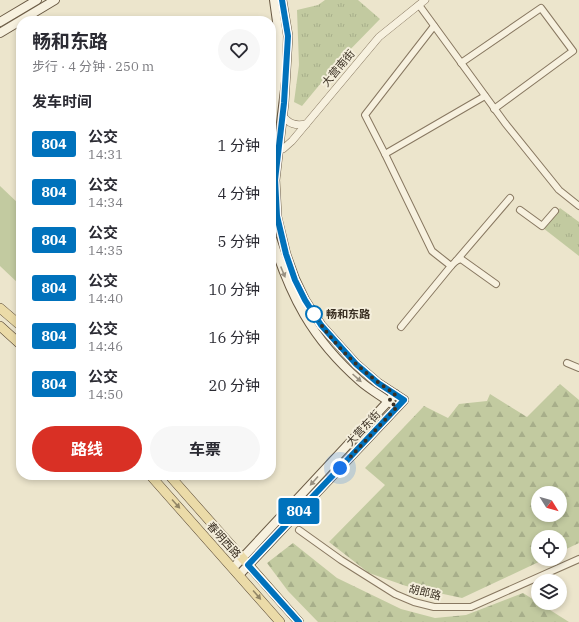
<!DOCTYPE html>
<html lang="zh">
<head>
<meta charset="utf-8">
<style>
  body { margin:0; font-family:"IBM Plex Serif","Noto Sans SC",serif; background:#f7f7f7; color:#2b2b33; height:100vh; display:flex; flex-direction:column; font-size:15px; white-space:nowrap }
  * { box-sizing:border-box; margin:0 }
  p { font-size:13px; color:#7c7c81 }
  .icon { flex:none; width:22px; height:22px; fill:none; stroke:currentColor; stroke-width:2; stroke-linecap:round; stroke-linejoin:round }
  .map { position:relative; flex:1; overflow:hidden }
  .panel { position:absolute; left:16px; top:16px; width:260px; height:464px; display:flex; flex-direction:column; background:#fff; border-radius:16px; box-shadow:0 2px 6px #0003 }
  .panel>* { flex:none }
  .badge { padding:0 8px; border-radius:3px; font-size:14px; line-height:26px }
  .needle { width:26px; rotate:127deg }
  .buttons { position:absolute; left:531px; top:486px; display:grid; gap:8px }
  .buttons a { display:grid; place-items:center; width:36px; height:36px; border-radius:50%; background:#fff; box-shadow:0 2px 6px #0003; font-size:20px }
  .you { position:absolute; width:20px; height:20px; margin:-10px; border:3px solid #fff; border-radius:50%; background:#1a73e8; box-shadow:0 0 0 6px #1a73e833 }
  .map>.badge { position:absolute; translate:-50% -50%; box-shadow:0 0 0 2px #fff }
  h2 { padding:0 16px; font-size:15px; line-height:36px }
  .round { display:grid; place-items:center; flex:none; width:42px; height:42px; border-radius:21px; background:#f7f7f7 }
  .overview { display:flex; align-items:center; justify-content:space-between; height:68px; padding:0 16px }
  h1 { font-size:19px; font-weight:700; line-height:30px }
  .action { display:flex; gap:8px; margin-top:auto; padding:8px 16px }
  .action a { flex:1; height:46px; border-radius:24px; background:#d93025; color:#fff; font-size:16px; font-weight:700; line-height:46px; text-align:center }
  .action a+a { background:#f7f7f7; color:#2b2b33 }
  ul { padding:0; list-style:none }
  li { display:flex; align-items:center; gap:12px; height:48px; padding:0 16px }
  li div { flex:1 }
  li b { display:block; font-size:15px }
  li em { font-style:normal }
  li .badge { min-width:44px; font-weight:700; text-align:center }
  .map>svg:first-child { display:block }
  .grass { fill:url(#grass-tufts) }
  .forest { fill:url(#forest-firs); fill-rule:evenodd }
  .garden { fill:#c2caa0 }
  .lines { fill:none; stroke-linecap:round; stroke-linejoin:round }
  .minor-casing { stroke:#887861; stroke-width:8 }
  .tertiary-casing { stroke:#887861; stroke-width:8 }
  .secondary-casing { stroke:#6a5a44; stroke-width:10 }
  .primary-casing { stroke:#574734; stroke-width:10 }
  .minor { stroke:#f7f1df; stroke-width:6 }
  .tertiary { stroke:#f7f1df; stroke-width:7 }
  .secondary { stroke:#f7f1df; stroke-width:8 }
  .primary { stroke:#ebdba8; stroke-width:9 }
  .oneway { fill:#989081 }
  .oneway2 { fill:#928666 }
  .line-casing { stroke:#fff; stroke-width:9 }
  .line { stroke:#0072bc; stroke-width:6 }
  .walk { stroke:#3a3023; stroke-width:4; stroke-dasharray:0 7.2 }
  .stop-dot { fill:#fff; stroke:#0072bc; stroke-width:2 }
  .labels { text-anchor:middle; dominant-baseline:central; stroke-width:4; stroke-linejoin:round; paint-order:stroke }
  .street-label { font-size:11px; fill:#3a3023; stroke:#f4eedb }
  .stop-label { font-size:11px; font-weight:bold; fill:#3a3023; stroke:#f4eedb; text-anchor:start }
</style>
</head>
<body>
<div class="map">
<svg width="579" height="622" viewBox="0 0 579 622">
  <defs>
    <pattern id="grass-tufts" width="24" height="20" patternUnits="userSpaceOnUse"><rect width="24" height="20" fill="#c2caa0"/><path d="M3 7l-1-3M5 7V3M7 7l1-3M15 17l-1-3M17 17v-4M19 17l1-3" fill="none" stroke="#a7ae8a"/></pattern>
    <pattern id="forest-firs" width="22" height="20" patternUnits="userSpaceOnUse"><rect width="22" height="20" fill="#c2caa0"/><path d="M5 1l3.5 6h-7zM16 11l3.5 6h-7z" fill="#a7ae8a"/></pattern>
  </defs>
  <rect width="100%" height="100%" fill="#ece5cc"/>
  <g class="grass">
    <path d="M325,0H358L380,19L340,60L302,106L294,102L299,65L297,10L318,5Z"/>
    <path d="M560,208L579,222V256L543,228Z"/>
  </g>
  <g class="forest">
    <path d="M560,384L579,400V543L560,552V537H538V559H545L462,598L406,586L369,573L329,542L385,485L365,468L424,406L448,418L459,404L487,401L490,394L527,417ZM538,493H560V515H538Z"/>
    <path d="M293,543L337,578L401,609L435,618L466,615L523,593L569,622H318L288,591L267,563Z"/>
  </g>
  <path class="garden" d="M0,186L21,206V282L19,284L0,266Z"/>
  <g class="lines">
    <g class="minor-casing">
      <g id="minor">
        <path d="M419,5L505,123L559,190L579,206"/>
        <path d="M434,26L365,115L385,154L432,251L451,266L456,261L461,259L496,284"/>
        <path d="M461,63L541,8L573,51L494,109"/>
        <path d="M385,154L485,96"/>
        <path d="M520,210L542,226L555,211"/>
        <path d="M456,261L510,198"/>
        <path d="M401,327L451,266"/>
        <path d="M567,363L579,368"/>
        <path d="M299,530L341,560L395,594L414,602L434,607H471L579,559"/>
      </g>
    </g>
    <g class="tertiary-casing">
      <g id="tertiary">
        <path d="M282,115C289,124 295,126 306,124"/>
        <path d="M271,149H283L292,141L379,37L425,0"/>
      </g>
    </g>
    <g class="secondary-casing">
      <g id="secondary">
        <path d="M0,22L37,0"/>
        <path d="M0,33L55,0"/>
        <path d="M271,130L278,73L279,36L274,0"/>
        <path d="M271,235C290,296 311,338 360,381C370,390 382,396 392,404"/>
        <path d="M233,568L395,394"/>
        <path d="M239,575L404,400L378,383L356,364L321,325L305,300L295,279L286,254L277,217L275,180L284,103L288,36L282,0"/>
      </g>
    </g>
    <g class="primary-casing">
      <g id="primary">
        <path d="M0,308L21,326"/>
        <path d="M0,326L21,345"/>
        <path d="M150,475L280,622"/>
        <path d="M169,475L299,622"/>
      </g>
    </g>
    <use href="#minor" class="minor"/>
    <use href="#tertiary" class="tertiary"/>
    <use href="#secondary" class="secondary"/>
    <use href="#primary" class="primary"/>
  </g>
  <defs><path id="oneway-solid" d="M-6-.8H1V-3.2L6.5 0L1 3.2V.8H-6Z"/></defs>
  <g class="oneway">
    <use href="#oneway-solid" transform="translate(283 272) rotate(68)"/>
    <use href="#oneway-solid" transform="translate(357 378) rotate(42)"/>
    <use href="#oneway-solid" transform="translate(314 481) rotate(132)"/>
  </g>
  <g class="oneway2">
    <use href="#oneway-solid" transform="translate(176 504) rotate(48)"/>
    <use href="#oneway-solid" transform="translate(257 595) rotate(49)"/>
  </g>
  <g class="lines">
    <g class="line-casing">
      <path id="line" d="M282,0L288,36L284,103L275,180L277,216L286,254L295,280L305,300L321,325L356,364L378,383L404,400L248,565L299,622"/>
    </g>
    <use href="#line" class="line"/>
    <path class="walk" d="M314,314C334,346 364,374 395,394L389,401L397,407L340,468"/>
  </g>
  <circle class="stop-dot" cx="314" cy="314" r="8"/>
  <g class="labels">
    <g class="street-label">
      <text transform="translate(338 68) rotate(-50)">大营南街</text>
      <text transform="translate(363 428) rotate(-47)">大营东街</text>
      <text transform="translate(224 540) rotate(48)">春明西路</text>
      <text transform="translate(425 592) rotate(14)">胡郎路</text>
    </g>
    <g class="stop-label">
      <text x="326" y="314">畅和东路</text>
    </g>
  </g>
</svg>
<div class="buttons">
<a><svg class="needle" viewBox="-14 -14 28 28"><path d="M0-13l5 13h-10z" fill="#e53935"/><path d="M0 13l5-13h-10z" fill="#7c7c81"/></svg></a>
<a><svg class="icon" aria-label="locate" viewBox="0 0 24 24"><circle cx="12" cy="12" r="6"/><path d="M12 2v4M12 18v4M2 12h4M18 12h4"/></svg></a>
<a><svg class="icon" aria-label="layers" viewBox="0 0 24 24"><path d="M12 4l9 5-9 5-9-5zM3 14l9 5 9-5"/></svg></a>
</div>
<div class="you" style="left:340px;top:468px"></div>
<b class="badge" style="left:299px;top:511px;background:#0072bc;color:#fff">804</b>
<section class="panel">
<div class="overview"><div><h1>畅和东路</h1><p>步行 · 4 分钟 · 250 m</p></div><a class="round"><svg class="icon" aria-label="heart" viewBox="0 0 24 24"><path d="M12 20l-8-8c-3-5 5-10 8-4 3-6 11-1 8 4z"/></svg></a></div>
<h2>发车时间</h2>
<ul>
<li><span class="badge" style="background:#0072bc;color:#fff">804</span><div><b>公交</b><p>14:31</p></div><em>1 分钟</em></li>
<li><span class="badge" style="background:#0072bc;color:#fff">804</span><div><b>公交</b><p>14:34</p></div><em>4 分钟</em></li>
<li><span class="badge" style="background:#0072bc;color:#fff">804</span><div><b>公交</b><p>14:35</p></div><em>5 分钟</em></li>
<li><span class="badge" style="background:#0072bc;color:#fff">804</span><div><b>公交</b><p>14:40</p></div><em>10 分钟</em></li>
<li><span class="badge" style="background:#0072bc;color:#fff">804</span><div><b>公交</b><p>14:46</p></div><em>16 分钟</em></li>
<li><span class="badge" style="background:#0072bc;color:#fff">804</span><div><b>公交</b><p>14:50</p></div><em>20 分钟</em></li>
</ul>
<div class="action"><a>路线</a><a>车票</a></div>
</section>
</div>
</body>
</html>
